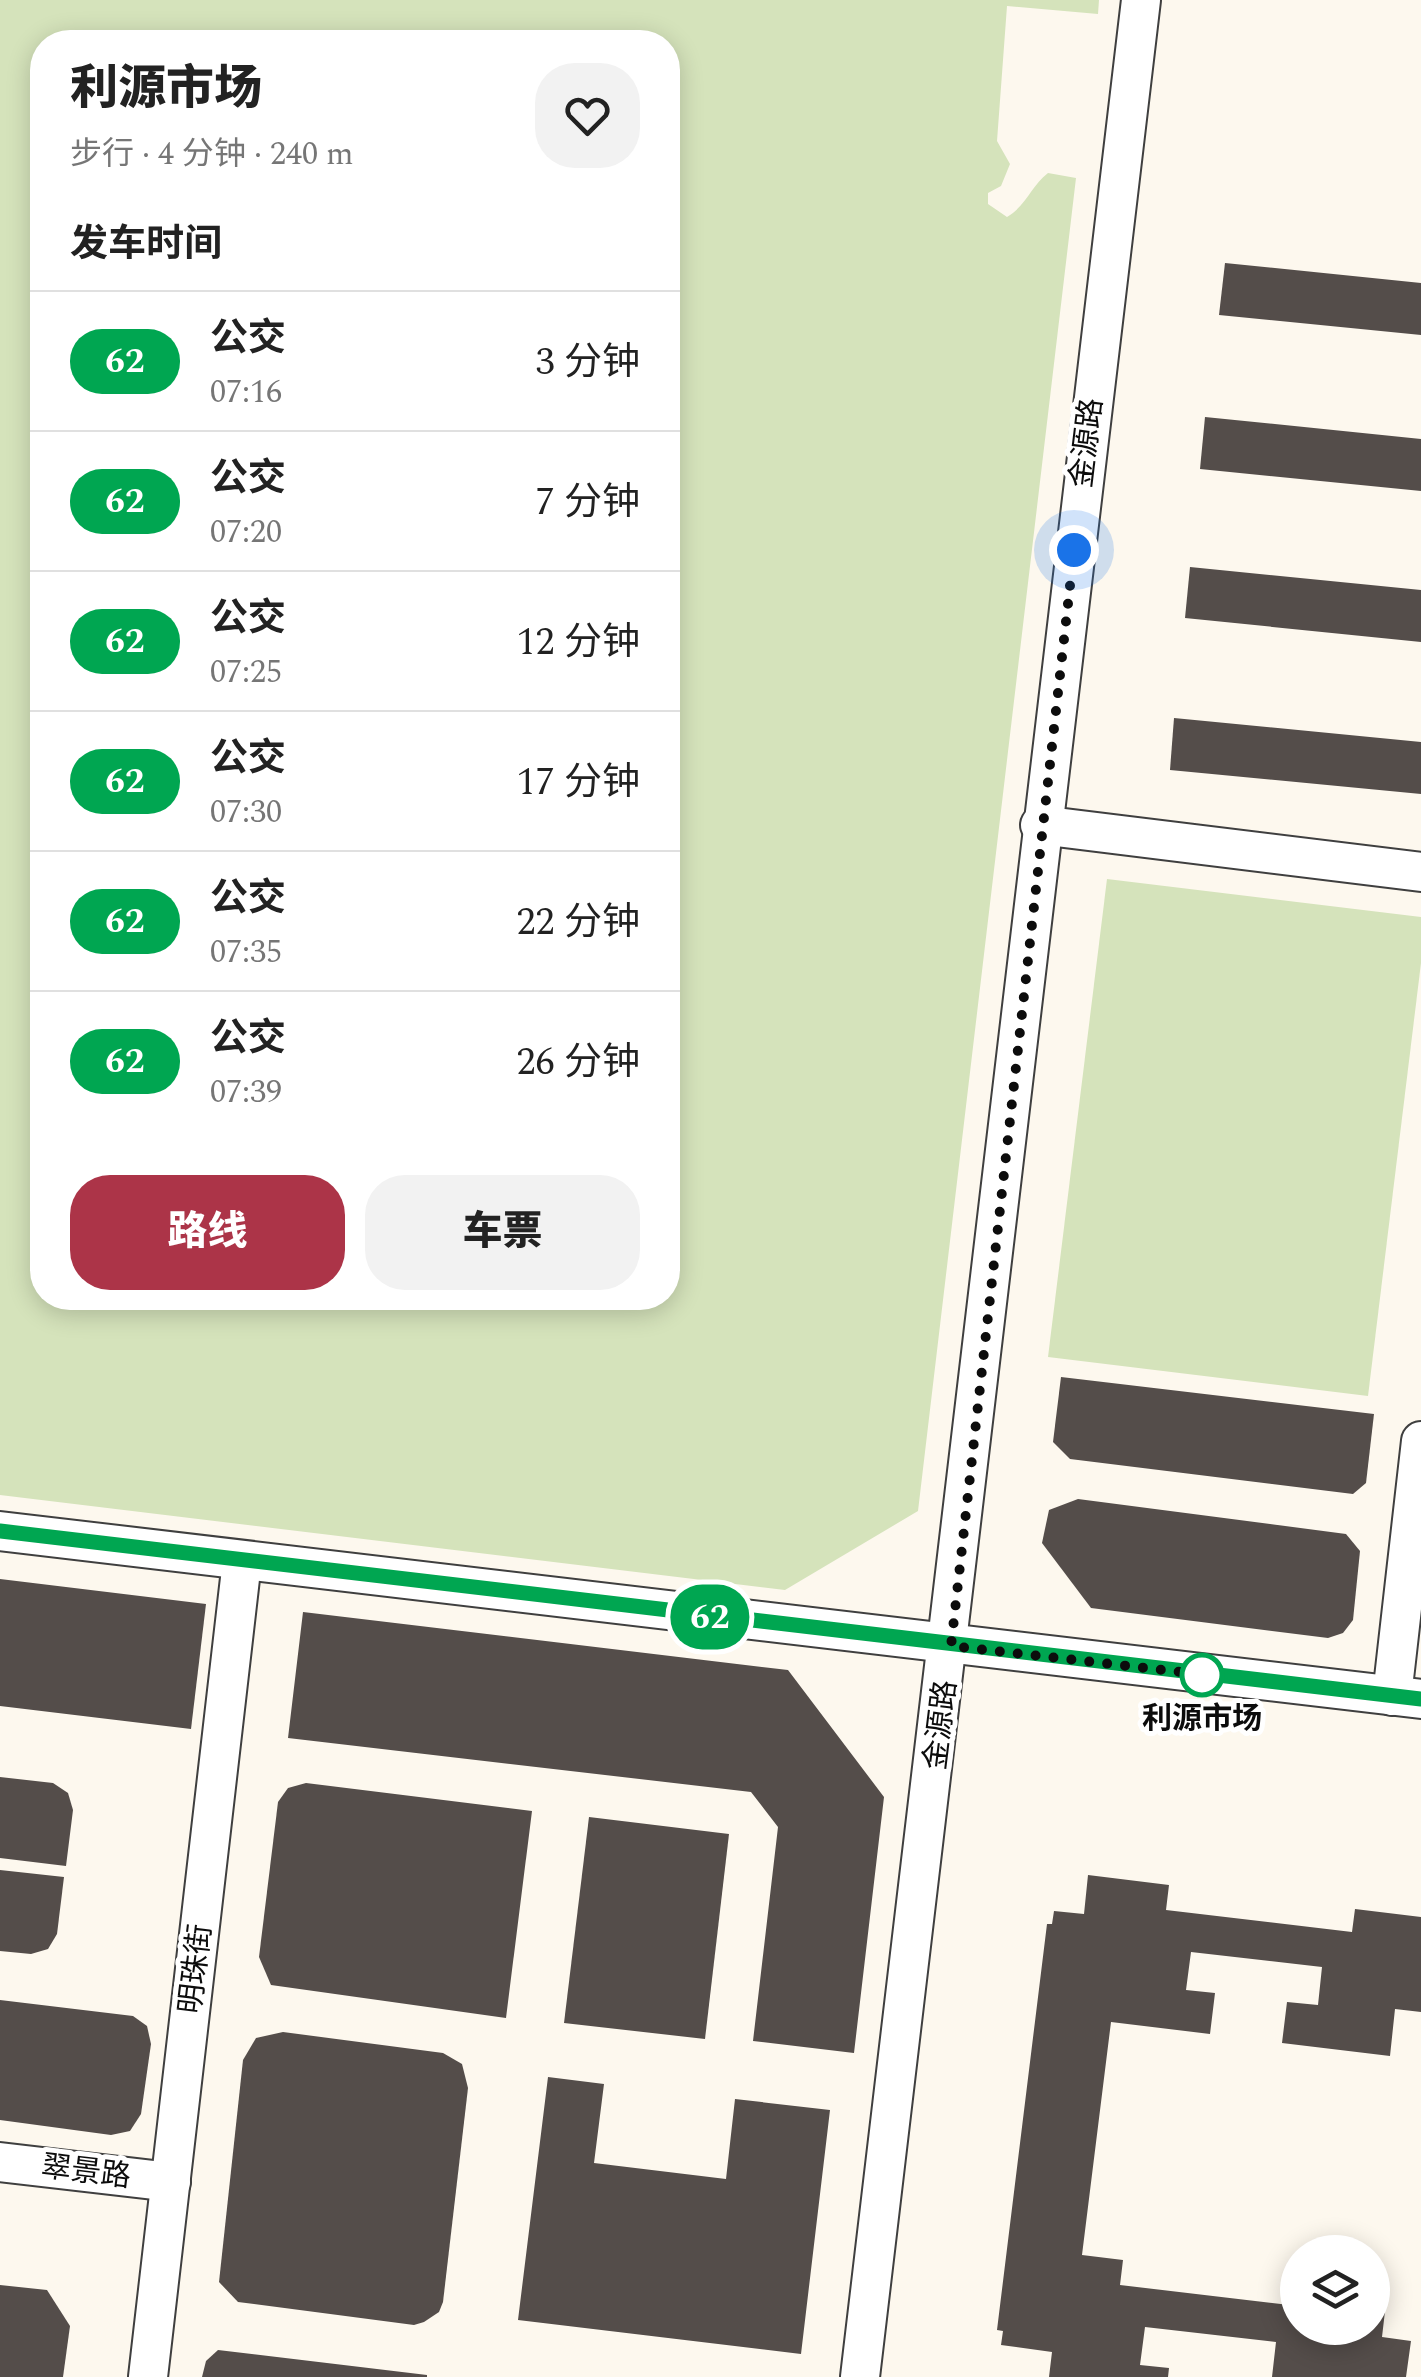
<!DOCTYPE html>
<html lang="zh">
<head>
<meta charset="utf-8">
<style>
  body { margin:0; font-family:Spectral,"Noto Sans SC",serif; background:#f2f2f2; color:#222; height:100vh; display:flex; flex-direction:column; font-size:38px; white-space:nowrap }
  * { box-sizing:border-box; margin:0 }
  p { font-size:32px; color:#767676 }
  .icon { flex:none; width:55px; height:55px; fill:none; stroke:currentColor; stroke-width:2; stroke-linecap:round; stroke-linejoin:round }
  .map { position:relative; flex:1; overflow:hidden }
  .sheet { position:absolute; left:30px; top:30px; width:650px; height:1280px; display:flex; flex-direction:column; background:#fff; border-radius:40px; box-shadow:0 5px 25px #0003 }
  .sheet>* { flex:none }
  .badge { padding:0 20px; border-radius:32px; font-size:35px; line-height:65px }
  .tools { position:absolute; left:1280px; top:2235px; display:grid; gap:20px }
  .tools a { display:grid; place-items:center; width:110px; height:110px; border-radius:50%; background:#fff; box-shadow:0 5px 25px #0003; font-size:50px }
  .you { position:absolute; width:50px; height:50px; margin:-25px; border:8px solid #fff; border-radius:50%; background:#1a73e8; box-shadow:0 0 0 15px #1a73e833 }
  .map>.badge { position:absolute; translate:-50% -50%; box-shadow:0 0 0 5px #fff }
  h2 { padding:0 40px; font-size:38px; line-height:90px }
  .round { display:grid; place-items:center; flex:none; width:105px; height:105px; border-radius:40px; background:#f2f2f2 }
  .head { display:flex; align-items:center; justify-content:space-between; height:170px; padding:0 40px }
  h1 { font-size:48px; font-weight:800; line-height:75px }
  .action { display:flex; gap:20px; margin-top:auto; padding:20px 40px }
  .action a { flex:1; height:115px; border-radius:40px; background:#ac3448; color:#fff; font-size:40px; font-weight:800; line-height:115px; text-align:center }
  .action a+a { background:#f2f2f2; color:#222 }
  ul { padding:0; list-style:none }
  li { display:flex; align-items:center; gap:30px; height:140px; padding:0 40px; border-top:2px solid #e0e0e0 }
  li div { flex:1 }
  li b { display:block; font-size:38px }
  li em { font-style:normal }
  li .badge { min-width:110px; font-weight:700; text-align:center }
  .map>svg:first-child { display:block }
  .green { fill:#d5e3bb; fill-rule:evenodd }
  .building { fill:#544d4a }
  .lines { fill:none; stroke-linecap:round; stroke-linejoin:round }
  .minor-casing { stroke:#3f3f3f; stroke-width:42 }
  .minor { stroke:#fff; stroke-width:38 }
  .line-casing { stroke:#fff; stroke-width:22 }
  .line { stroke:#00a651; stroke-width:15 }
  .walk { stroke:#0c0c0c; stroke-width:10; stroke-dasharray:0 18 }
  .stop-dot { fill:#fff; stroke:#00a651; stroke-width:5 }
  .labels { text-anchor:middle; dominant-baseline:central; stroke-width:10; stroke-linejoin:round; paint-order:stroke }
  .street-label { font-size:30px; fill:#0c0c0c; stroke:#fff }
  .stop-label { font-size:30px; font-weight:bold; fill:#0c0c0c; stroke:#fff }
</style>
</head>
<body>
<div class="map">
<svg width="1421" height="2377" viewBox="0 0 1421 2377">
  <rect width="100%" height="100%" fill="#fdf8ee"/>
  <g class="green">
    <path d="M0,0H1099L1098,14L1007,6L997,141L1010,164L1001,186L988,193V204L1007,217C1027,205 1031,186 1048,173L1076,178L918,1511L785,1590L0,1495ZM42,42H668V1298H42Z"/>
    <path d="M1107,879L1421,917V963L1368,1396L1048,1357Z"/>
  </g>
  <g class="building">
    <path d="M1225,263L1421,283V335L1219,315Z"/>
    <path d="M1205,417L1421,439V491L1200,469Z"/>
    <path d="M1190,567L1421,590V642L1185,618Z"/>
    <path d="M1174,718L1421,742V794L1170,770Z"/>
    <path d="M1061,1377L1374,1414L1366,1483L1353,1494L1070,1459L1053,1442Z"/>
    <path d="M1078,1499L1346,1534L1360,1551L1353,1620L1343,1633L1328,1638L1091,1608L1042,1543L1049,1510Z"/>
    <path d="M0,1579L206,1604L191,1729L0,1706Z"/>
    <path d="M303,1612L788,1670L884,1797L854,2053L753,2041L778,1827L751,1792L288,1738Z"/>
    <path d="M0,1777L53,1783L68,1793L73,1810L66,1866L0,1858Z"/>
    <path d="M306,1783L532,1811L506,2018L271,1985L259,1957L278,1802L288,1788Z"/>
    <path d="M589,1817L729,1834L705,2039L564,2023Z"/>
    <path d="M0,1870L64,1877L57,1934L48,1949L31,1954L0,1951Z"/>
    <path d="M1088,1875L1169,1885L1166,1910L1352,1932L1355,1909L1421,1917V2012L1395,2009L1390,2056L1282,2043L1287,2002L1318,2005L1322,1967L1191,1952L1186,1990L1215,1993L1210,2034L1111,2022L1082,2255L1123,2260L1120,2285L1298,2306V2328H1372V2292L1387,2294L1382,2337L1411,2341L1406,2377H1272L1276,2342L1145,2327L1140,2365L1169,2368L1168,2377H1049L1052,2352L1001,2345L1003,2331L997,2330L1047,1924H1052L1054,1911L1084,1914Z"/>
    <path d="M0,2000L133,2016L147,2026L151,2044L141,2114L130,2131L111,2135L0,2120Z"/>
    <path d="M283,2032L443,2053L462,2064L468,2088L443,2302L439,2312L424,2322L414,2325L238,2302L219,2282L243,2060L256,2038Z"/>
    <path d="M548,2077L604,2084L594,2163L726,2179L735,2099L830,2110L801,2354L518,2320Z"/>
    <path d="M0,2285L47,2290L70,2326L63,2377H0Z"/>
    <path d="M218,2350L427,2375V2377H202L206,2361Z"/>
  </g>
  <g class="lines">
    <g class="minor-casing">
      <g id="minor">
        <path d="M1040,825L1421,872"/>
        <path d="M0,1531L1421,1699"/>
        <path d="M1392,1696L1421,1441"/>
        <path d="M0,2162L171,2182"/>
        <path d="M148,2377L242,1561"/>
        <path d="M860,2377C959,1585 1044,792 1141,0"/>
      </g>
    </g>
    <use href="#minor" class="minor"/>
  </g>
  <g class="lines">
    <g class="line-casing">
      <path id="line" d="M0,1531L1421,1699"/>
    </g>
    <use href="#line" class="line"/>
    <path class="walk" d="M1074,550L951,1646L1208,1675H1202"/>
  </g>
  <circle class="stop-dot" cx="1202" cy="1675" r="20"/>
  <g class="labels">
    <g class="street-label">
      <text transform="translate(1087 443) rotate(-83)">金源路</text>
      <text transform="translate(941 1725) rotate(-83)">金源路</text>
      <text transform="translate(196 1969) rotate(-83)">明珠街</text>
      <text transform="translate(86 2172) rotate(7)">翠景路</text>
    </g>
    <g class="stop-label">
      <text x="1202" y="1719">利源市场</text>
    </g>
  </g>
</svg>
<div class="tools">
<a><svg class="icon" aria-label="layers" viewBox="0 0 24 24"><path d="M12 4l9 5-9 5-9-5zM3 14l9 5 9-5"/></svg></a>
</div>
<div class="you" style="left:1074px;top:550px"></div>
<b class="badge" style="left:710px;top:1617px;background:#00a651;color:#fff">62</b>
<section class="sheet">
<div class="head"><div><h1>利源市场</h1><p>步行 · 4 分钟 · 240 m</p></div><a class="round"><svg class="icon" aria-label="heart" viewBox="0 0 24 24"><path d="M12 20l-8-8c-3-5 5-10 8-4 3-6 11-1 8 4z"/></svg></a></div>
<h2>发车时间</h2>
<ul>
<li><span class="badge" style="background:#00a651;color:#fff">62</span><div><b>公交</b><p>07:16</p></div><em>3 分钟</em></li>
<li><span class="badge" style="background:#00a651;color:#fff">62</span><div><b>公交</b><p>07:20</p></div><em>7 分钟</em></li>
<li><span class="badge" style="background:#00a651;color:#fff">62</span><div><b>公交</b><p>07:25</p></div><em>12 分钟</em></li>
<li><span class="badge" style="background:#00a651;color:#fff">62</span><div><b>公交</b><p>07:30</p></div><em>17 分钟</em></li>
<li><span class="badge" style="background:#00a651;color:#fff">62</span><div><b>公交</b><p>07:35</p></div><em>22 分钟</em></li>
<li><span class="badge" style="background:#00a651;color:#fff">62</span><div><b>公交</b><p>07:39</p></div><em>26 分钟</em></li>
</ul>
<div class="action"><a>路线</a><a>车票</a></div>
</section>
</div>
</body>
</html>
